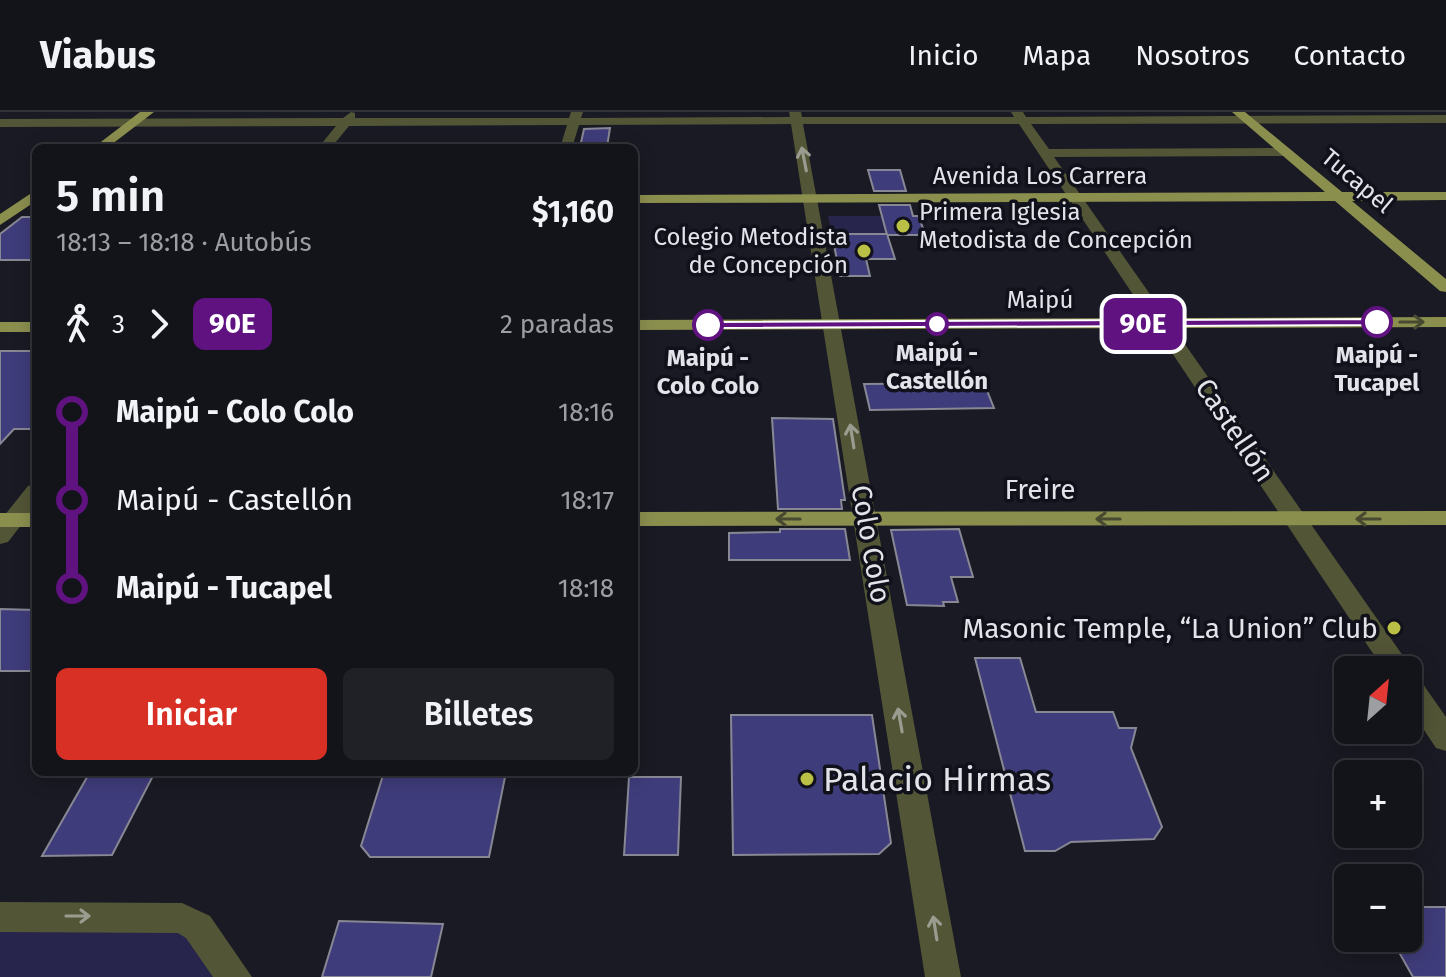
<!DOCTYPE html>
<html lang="es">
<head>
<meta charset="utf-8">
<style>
  body { margin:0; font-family:"Fira Sans",sans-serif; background:#202127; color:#f1f3f6; height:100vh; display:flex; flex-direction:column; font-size:30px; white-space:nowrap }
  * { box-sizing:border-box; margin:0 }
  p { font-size:26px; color:#9d9ea2 }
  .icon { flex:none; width:44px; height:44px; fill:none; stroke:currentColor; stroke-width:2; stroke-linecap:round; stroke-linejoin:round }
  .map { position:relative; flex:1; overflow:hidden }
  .details { position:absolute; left:32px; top:32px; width:606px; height:632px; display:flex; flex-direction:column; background:#13141a; border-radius:12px; box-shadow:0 4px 20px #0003,0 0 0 2px #323339 }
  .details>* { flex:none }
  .badge { padding:0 16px; border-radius:12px; font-size:28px; line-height:52px }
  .needle { width:52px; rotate:27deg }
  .buttons { position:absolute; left:1334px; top:544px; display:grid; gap:16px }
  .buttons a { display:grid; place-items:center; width:88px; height:88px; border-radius:12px; background:#13141a; box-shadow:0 4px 20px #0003,0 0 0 2px #323339; font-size:40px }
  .map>.badge { position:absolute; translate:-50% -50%; box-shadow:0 0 0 4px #fff }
  .legs { display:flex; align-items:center; gap:12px; height:88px; padding:0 24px; font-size:26px }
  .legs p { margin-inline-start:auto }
  .head { display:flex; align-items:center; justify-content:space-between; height:136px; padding:0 24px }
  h1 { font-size:44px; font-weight:600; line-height:60px }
  .button { display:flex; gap:16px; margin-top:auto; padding:16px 24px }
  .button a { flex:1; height:92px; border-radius:12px; background:#d93025; color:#fff; font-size:32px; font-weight:600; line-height:92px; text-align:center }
  .button a+a { background:#202127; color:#f1f3f6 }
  ul { padding:0 24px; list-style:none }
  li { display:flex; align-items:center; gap:28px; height:88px; font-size:30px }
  li i { display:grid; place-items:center; width:12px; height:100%; margin:0 10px; background:currentColor }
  li i::after { content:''; width:20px; height:20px; margin:-10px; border:6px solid; border-radius:50%; background:#13141a }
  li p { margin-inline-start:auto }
  li:first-child i { background:linear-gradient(#0000 50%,currentColor 0) }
  li:last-child i { background:linear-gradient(currentColor 50%,#0000 0) }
  header { display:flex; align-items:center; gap:48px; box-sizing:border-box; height:112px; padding:0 40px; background:#13141a; border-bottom:2px solid #323339 }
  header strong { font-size:38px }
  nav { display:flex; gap:44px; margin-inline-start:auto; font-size:28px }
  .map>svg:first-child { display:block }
  .green { fill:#27254b }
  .building { fill:#3f3c7b; stroke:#878894; stroke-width:2 }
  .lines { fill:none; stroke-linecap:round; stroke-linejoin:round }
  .minor { fill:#525536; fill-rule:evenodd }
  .major { fill:#8b8f4e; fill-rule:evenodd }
  .oneway { stroke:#9a9c90 }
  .oneway2 { stroke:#474a31 }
  .line-1 { fill:#5f1280; stroke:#fff; stroke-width:2 }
  .poi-dot { fill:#bac045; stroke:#10111a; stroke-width:3 }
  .stop-1-dot { fill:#fff; stroke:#5f1280; stroke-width:4 }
  .labels { text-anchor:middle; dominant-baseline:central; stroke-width:7; stroke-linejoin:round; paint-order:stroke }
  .far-street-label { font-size:24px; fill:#e3e3ea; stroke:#10111a }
  .far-poi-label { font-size:24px; fill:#e3e3ea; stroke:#10111a; text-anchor:start }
  .far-stop-label { font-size:24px; font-weight:bold; fill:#e3e3ea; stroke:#10111a }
  .street-label { font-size:28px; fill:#e3e3ea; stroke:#10111a }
  .poi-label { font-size:28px; fill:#e3e3ea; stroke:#10111a; text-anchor:end }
  .near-poi-label { font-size:34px; fill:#e3e3ea; stroke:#10111a; text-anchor:start }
</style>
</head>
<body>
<header>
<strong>Viabus</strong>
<nav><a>Inicio</a><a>Mapa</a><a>Nosotros</a><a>Contacto</a></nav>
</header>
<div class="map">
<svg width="1446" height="865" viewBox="0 0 1446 865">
  <rect width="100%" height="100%" fill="#191a23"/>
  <g class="green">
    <path d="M828,104H882L887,122H832Z"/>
    <path d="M0,816H173L189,827L215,865H0Z"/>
  </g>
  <g class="building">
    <path d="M610,16L607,35H580L584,17Z"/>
    <path d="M868,58H900L906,79H874Z"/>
    <path d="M879,93H910L913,104H918L926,123H887Z"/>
    <path d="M22,105H36V148H0V122Z"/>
    <path d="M832,122H887L895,147H866L870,164H840Z"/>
    <path d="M0,239H36V317H14L0,332Z"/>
    <path d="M984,271L994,296L870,298L864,272Z"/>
    <path d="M772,306L833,307L845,388H841L842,397H778Z"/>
    <path d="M780,417H845L850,448H729V421L780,420Z"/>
    <path d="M959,417L973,465H951L958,490H943L944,494L907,493L891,418Z"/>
    <path d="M0,497L36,498V559H0Z"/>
    <path d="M975,546H1020L1036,600H1113L1119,616H1136L1131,636L1162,715L1154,727L1071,730L1055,739H1025Z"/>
    <path d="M731,603H872L891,731L879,742L733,743Z"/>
    <path d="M90,660H155L112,743L42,744Z"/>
    <path d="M384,660H506L489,745H370L361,734Z"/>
    <path d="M629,665H681L678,743H624Z"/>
    <path d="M1408,795H1446V865H1413L1391,826H1408Z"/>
    <path d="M339,809L443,812L431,865H322Z"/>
  </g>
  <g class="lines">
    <g class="minor">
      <path d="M351,0L355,1V6H569L571,0H583L581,6L790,5L789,0H801L802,5H1014L1011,0H1023L1026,5L1446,3V11L1031,12L1049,37L1286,36L1292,40L1286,44L1054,45L1408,551L1412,558L1409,562L1418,565L1446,605V639L1436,636L1408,594V558H1384L1019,12H803L961,865H925L791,12L579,13L572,36H560L567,13L349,14L331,36H318L336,14L0,15V7L343,6Z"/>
      <path d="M36,372V394L8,430L0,432V409L28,374Z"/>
      <path d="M0,790L182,791L210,804L252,865H213L186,826L178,821L0,820Z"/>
    </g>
    <g class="major">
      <path d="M140,0H154L107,36H93Z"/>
      <path d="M1232,0H1245L1342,80H1446V88L1352,89L1446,167V180L1440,179L1335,89L634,91V83L1325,80Z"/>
      <path d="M36,78V89L0,113V102Z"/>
      <path d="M1446,205V215L634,218V208Z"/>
      <rect x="0" y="210" width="36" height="10"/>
      <path d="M1446,399V413L634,414V400Z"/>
      <rect x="0" y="401" width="36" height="14"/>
    </g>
  </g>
  <defs><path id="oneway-shaft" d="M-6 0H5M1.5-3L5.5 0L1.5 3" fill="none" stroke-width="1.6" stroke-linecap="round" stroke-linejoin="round" transform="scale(2)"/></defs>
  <g class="oneway">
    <use href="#oneway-shaft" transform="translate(804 47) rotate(-101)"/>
    <use href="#oneway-shaft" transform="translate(852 324) rotate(-99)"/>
    <use href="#oneway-shaft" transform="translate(900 608) rotate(-100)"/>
    <use href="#oneway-shaft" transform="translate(78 804)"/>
    <use href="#oneway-shaft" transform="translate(935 816) rotate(-99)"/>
  </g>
  <g class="oneway2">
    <use href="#oneway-shaft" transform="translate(1412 210)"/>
    <use href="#oneway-shaft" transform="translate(788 407) rotate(180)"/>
    <use href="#oneway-shaft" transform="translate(1108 407) rotate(180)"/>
    <use href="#oneway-shaft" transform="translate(1368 407) rotate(180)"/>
  </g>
  <path class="line-1" d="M1377,207L1381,208V213L708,216L702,213L708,210Z"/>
  <g class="poi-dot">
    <circle cx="903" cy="114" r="8"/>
    <circle cx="864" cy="139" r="8"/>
    <circle cx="1394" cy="516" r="8"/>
    <circle cx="807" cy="667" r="8"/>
  </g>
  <g class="stop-1-dot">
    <circle cx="1377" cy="210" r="14"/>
    <circle cx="937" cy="212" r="10"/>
    <circle cx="708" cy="213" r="14"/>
  </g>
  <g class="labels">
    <g class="far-street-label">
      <text x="1040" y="64">Avenida Los Carrera</text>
      <text transform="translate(1357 69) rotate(40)">Tucapel</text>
      <text x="1040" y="188">Maipú</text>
    </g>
    <g class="far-poi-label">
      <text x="919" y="100">Primera Iglesia<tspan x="919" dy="28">Metodista de Concepción</tspan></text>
      <text x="848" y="125" text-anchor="end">Colegio Metodista<tspan x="848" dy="28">de Concepción</tspan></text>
    </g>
    <g class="far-stop-label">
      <text x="937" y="241">Maipú -<tspan x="937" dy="28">Castellón</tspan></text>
      <text x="1377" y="243">Maipú -<tspan x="1377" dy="28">Tucapel</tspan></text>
      <text x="708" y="246">Maipú -<tspan x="708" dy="28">Colo Colo</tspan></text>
    </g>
    <g class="street-label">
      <text transform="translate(1235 318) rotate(56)">Castellón</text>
      <text x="1040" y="377">Freire</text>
      <text transform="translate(871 432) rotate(80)">Colo Colo</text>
    </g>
    <g class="poi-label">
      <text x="1378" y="516">Masonic Temple, “La Union” Club</text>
    </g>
    <g class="near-poi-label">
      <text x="823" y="667">Palacio Hirmas</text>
    </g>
  </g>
</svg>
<div class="buttons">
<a><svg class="needle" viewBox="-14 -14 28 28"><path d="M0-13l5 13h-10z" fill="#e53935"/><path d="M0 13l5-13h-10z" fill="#9d9ea2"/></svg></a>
<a>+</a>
<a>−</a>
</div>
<b class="badge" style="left:1143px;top:212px;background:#5f1280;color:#fff">90E</b>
<section class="details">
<div class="head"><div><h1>5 min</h1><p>18:13 – 18:18 · Autobús</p></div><b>$1,160</b></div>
<div class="legs"><svg class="icon" aria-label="walk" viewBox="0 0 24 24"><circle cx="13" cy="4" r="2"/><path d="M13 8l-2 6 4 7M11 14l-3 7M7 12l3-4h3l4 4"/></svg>3<svg class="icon" aria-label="forward" viewBox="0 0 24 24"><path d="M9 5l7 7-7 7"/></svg><b class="badge" style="background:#5f1280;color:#fff">90E</b><p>2 paradas</p></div>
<ul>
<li><i style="color:#5f1280"></i><b>Maipú - Colo Colo</b><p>18:16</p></li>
<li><i style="color:#5f1280"></i><span>Maipú - Castellón</span><p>18:17</p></li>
<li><i style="color:#5f1280"></i><b>Maipú - Tucapel</b><p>18:18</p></li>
</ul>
<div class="button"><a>Iniciar</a><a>Billetes</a></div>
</section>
</div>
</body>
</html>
